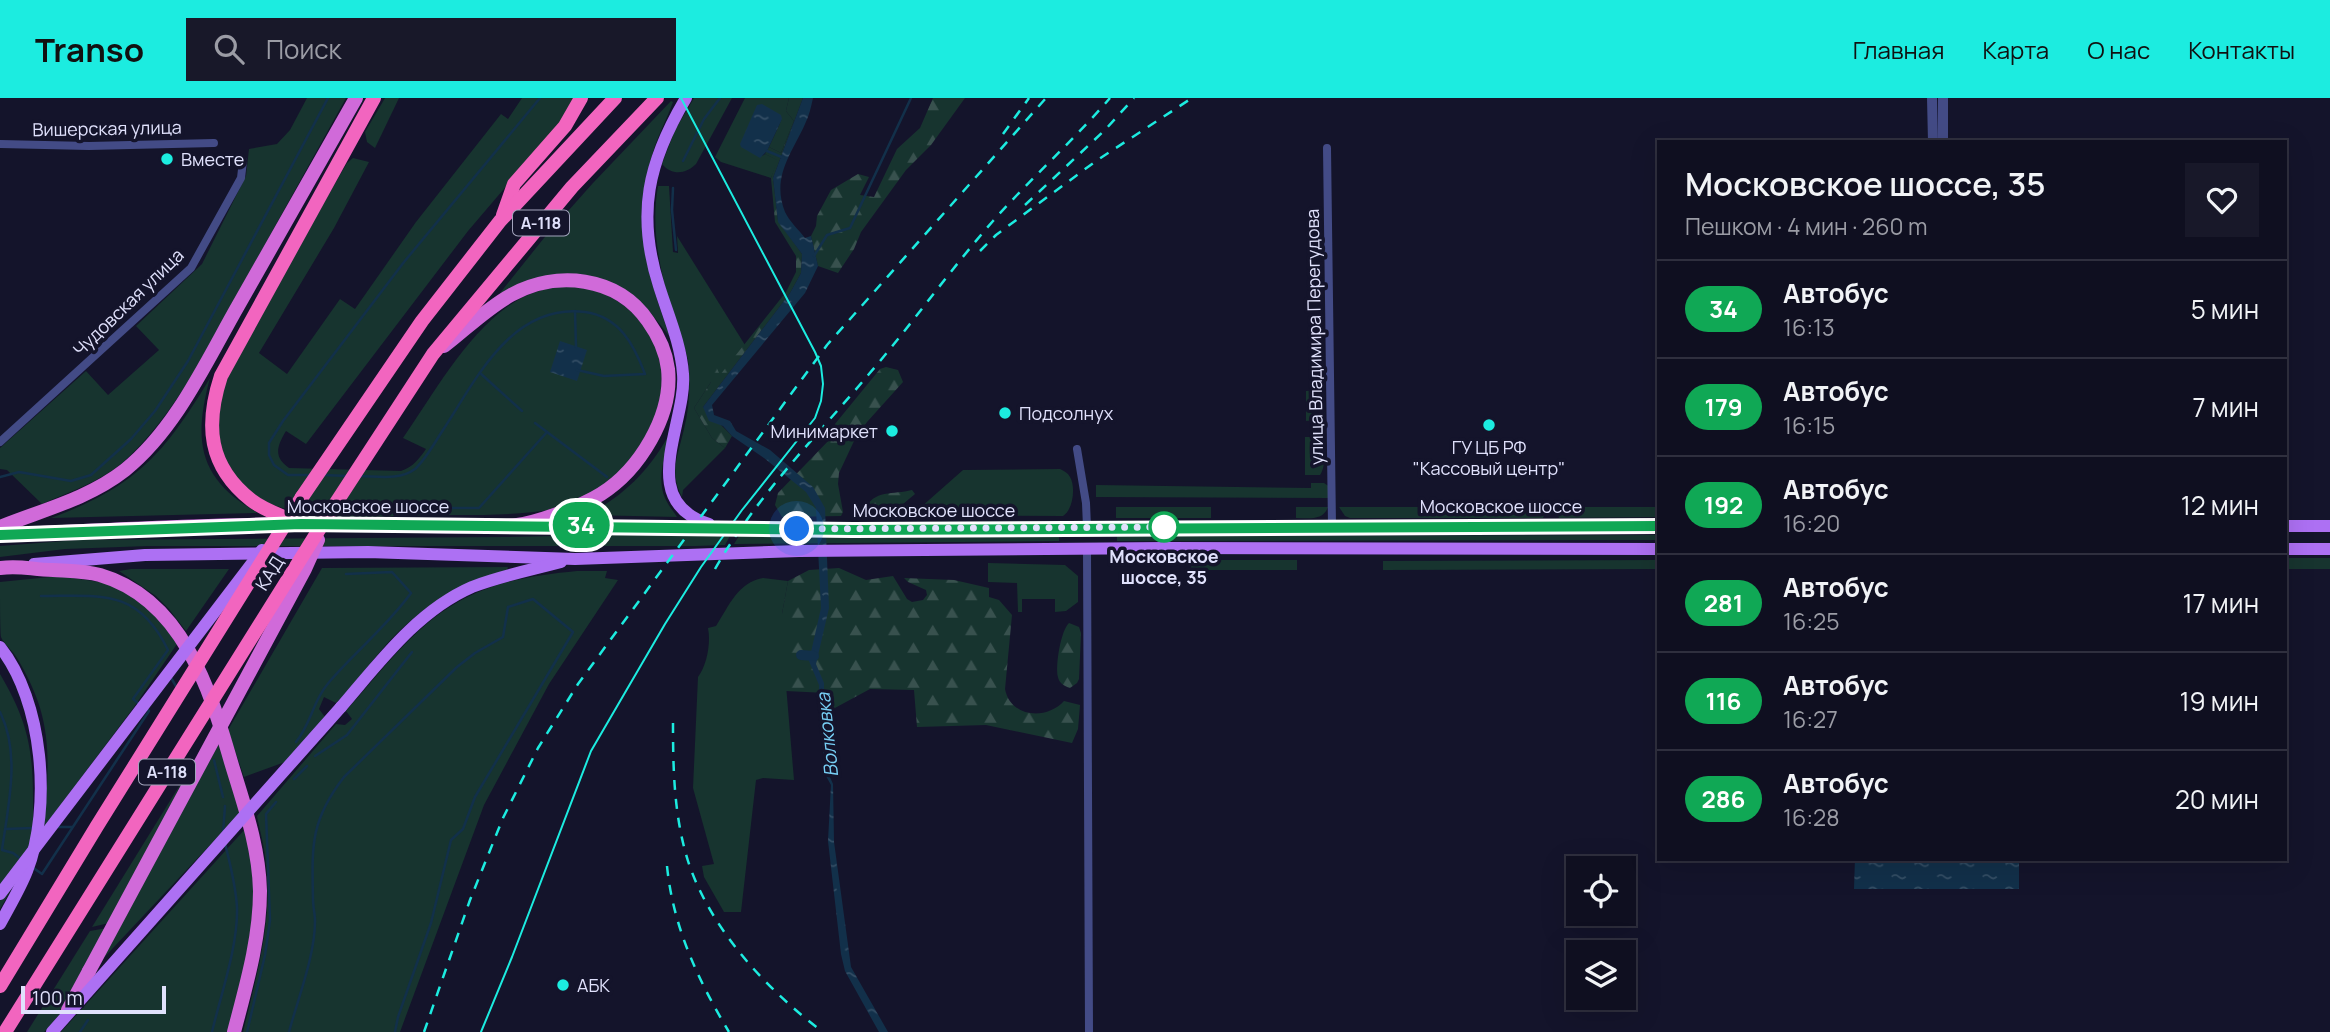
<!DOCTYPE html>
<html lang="ru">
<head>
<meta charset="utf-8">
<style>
  body { margin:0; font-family:Manrope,sans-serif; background:#181829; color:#f1f3f6; height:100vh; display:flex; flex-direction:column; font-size:26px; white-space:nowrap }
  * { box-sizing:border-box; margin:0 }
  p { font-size:23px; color:#9b9ca5 }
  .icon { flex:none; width:38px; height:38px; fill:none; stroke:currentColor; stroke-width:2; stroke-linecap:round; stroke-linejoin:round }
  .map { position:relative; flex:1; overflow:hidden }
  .sheet { position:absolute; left:1657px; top:42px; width:630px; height:721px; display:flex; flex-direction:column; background:#0f0f20; border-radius:0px; box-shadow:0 7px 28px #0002,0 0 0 2px #2f2f3e }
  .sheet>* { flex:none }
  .badge { padding:0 14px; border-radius:23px; font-size:24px; line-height:46px }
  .controls { position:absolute; left:1566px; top:758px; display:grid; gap:14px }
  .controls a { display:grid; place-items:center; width:70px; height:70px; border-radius:0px; background:#0f0f20; box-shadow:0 7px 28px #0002,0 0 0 2px #2f2f3e; font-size:35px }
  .scale { position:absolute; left:21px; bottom:18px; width:145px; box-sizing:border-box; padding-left:7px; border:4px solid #e0e1fc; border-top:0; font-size:19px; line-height:24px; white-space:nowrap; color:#e0e1fc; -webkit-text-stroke:5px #14142b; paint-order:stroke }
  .you { position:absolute; width:35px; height:35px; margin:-18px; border:5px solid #fff; border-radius:50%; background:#1a73e8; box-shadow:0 0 0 10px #1a73e833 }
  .map>.badge { position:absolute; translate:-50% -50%; box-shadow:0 0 0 4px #fff }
  .round { display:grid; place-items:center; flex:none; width:74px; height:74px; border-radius:0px; background:#181829 }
  .summary { display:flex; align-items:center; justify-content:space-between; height:119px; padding:0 28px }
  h1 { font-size:33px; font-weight:600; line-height:52px }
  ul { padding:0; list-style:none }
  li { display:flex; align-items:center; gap:21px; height:98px; padding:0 28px; border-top:2px solid #2f2f3e }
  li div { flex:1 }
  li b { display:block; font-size:26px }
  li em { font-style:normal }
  li .badge { min-width:77px; font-weight:700; text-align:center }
  header { display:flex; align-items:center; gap:42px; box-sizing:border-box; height:98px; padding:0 35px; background:#1cece0; color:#111 }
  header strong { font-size:33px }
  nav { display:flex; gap:38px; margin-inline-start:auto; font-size:24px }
  .search { width:490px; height:63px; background:#181829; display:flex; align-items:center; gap:18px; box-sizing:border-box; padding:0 24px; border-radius:0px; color:#9b9ca5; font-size:26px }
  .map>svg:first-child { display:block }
  .grass { fill:#17342f }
  .forest { fill:url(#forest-firs) }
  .water { fill:url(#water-ripples) }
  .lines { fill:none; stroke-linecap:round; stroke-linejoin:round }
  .stream { stroke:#12304a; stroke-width:2.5 }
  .canal { stroke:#12304a; stroke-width:10 }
  .minor { stroke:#434b86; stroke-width:8 }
  .tertiary { stroke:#434b86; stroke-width:10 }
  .primary { stroke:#ad70f3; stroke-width:12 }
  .trunk { stroke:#d06ad9; stroke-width:14 }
  .motorway { stroke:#f265bf; stroke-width:14 }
  .tram { stroke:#1cece0; stroke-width:2 }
  .rail { stroke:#1cece0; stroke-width:2.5; stroke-dasharray:10 9; stroke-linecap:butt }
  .primary-bridge { stroke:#ad70f3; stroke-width:12 }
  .trunk-bridge { stroke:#d06ad9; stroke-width:14 }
  .motorway-bridge { stroke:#f265bf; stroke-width:14 }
  .line-casing { stroke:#fff; stroke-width:16 }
  .line { stroke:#10a855; stroke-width:10 }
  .walk { stroke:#e0e1fc; stroke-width:7; stroke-dasharray:0 12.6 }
  .poi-dot { fill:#1cece0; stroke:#14142b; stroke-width:2.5 }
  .stop-dot { fill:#fff; stroke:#10a855; stroke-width:3.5 }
  .labels { text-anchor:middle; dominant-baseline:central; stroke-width:7; stroke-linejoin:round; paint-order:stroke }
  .shield { fill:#14142b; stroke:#a3a4bd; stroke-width:2 }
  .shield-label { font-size:16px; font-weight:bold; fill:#e0e1fc }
  .street-label { font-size:18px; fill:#e0e1fc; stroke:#14142b }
  .poi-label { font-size:18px; fill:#e0e1fc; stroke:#14142b; text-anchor:start }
  .stop-label { font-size:18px; font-weight:bold; fill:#e0e1fc; stroke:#14142b }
  .water-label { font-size:19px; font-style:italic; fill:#77cef4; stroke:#14142b }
</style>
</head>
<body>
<header>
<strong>Transo</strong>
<div class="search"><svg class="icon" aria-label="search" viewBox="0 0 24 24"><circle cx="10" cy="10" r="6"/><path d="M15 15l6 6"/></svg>Поиск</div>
<nav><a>Главная</a><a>Карта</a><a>О нас</a><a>Контакты</a></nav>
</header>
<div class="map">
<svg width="2330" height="934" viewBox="0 0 2330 934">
  <defs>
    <pattern id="forest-firs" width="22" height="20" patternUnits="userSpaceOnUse" patternTransform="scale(1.75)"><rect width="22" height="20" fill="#17342f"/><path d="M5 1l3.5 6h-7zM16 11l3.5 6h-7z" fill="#38514e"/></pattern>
    <pattern id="water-ripples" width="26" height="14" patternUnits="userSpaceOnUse" patternTransform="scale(1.75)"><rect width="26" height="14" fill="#12304a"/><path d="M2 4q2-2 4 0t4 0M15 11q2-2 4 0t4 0" fill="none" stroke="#344e65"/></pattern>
  </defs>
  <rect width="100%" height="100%" fill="#14142b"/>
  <g class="grass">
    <path d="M307,0H346C310,65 274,130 238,195C205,254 174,319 122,365C99,384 69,394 42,406L7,372L0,371V350L86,273L108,297L159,252L136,228L202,166L246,78L249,51L277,46L290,32Z"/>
    <path d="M385,0H399L375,50L367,44L365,34Z"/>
    <path d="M522,0H577L567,17L468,133L306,346L286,333C277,348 273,359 289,370L401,373C413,369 419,361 426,351L403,340C433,297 464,240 507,209C553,176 611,183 645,229C656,246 665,266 664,287C663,308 650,333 638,350C630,363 618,379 605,387C592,396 570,408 555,411C514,418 471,417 430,417C383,418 305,425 263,402C232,385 213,349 218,314C222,279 244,247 260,217C288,166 318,115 347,65L353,60L369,64L334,130L259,255L287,276L340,201L355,211L416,124L501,16L508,21Z"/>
    <path d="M694,0H732L696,66C686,76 672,78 662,66L675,32Z"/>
    <path d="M745,0H789L786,13L794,23L781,55L769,49L782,21L762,58L765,56L778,62L771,80L721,64L715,59Z"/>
    <path d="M671,3L673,4C667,21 658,37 653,54C631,124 646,173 670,239L646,209L629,196L596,181L500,195L544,140L593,85Z"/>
    <path d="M658,88H669L673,154L678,155L677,138L745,247L720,278L711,284L694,310L712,340L725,350L683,392L682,399C669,373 678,358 684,331C689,312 690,292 689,272C689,255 679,237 674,220C661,177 650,133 658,88Z"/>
    <path d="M210,280C193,343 198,381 258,415L51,420C137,388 164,356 210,280Z"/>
    <path d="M1318,292L1325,298V316L1317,322L1306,323V293Z"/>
    <path d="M671,333C666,354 656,379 665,400C668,407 674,414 677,419L588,417V416C625,398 652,369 671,333Z"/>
    <path d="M1305,339H1319C1326,348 1326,368 1320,377H1305Z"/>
    <path d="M1060,371C1064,373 1068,375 1070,379C1076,389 1073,412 1063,418L912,417L963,372Z"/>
    <path d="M1311,385H1324L1330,389V400L1096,399V387L1311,390Z"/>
    <rect x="1116" y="409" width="95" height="11"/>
    <path d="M1296,409H1328C1323,423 1309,420 1296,420Z"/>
    <path d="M1339,409H1547L1543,420H1350L1345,418Z"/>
    <path d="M1555,409H1657L1658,419L1559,420Z"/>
    <path d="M650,436L730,438L725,447L696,448H148L65,451L0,459V448L78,442L506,439Z"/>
    <path d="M1659,437V442L1117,443V438Z"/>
    <path d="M739,438H1059V443L734,446Z"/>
    <rect x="2286" y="460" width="44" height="11"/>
    <rect x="1191" y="462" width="106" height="10"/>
    <path d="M1659,462V471L1383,472V463Z"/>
    <path d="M988,465L1065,467L1078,478V504L1066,513L1055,514V501H1022V514H1018L1017,485L988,484Z"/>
    <path d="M508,469L507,472C457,486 420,509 385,548C368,567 354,588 336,605L324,599L319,611L325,619L285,664L244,679L228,632L322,470Z"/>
    <path d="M131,471H229L186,533L169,511L156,498L119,473Z"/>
    <path d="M577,473H607L605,480L618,482L549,586L484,707L400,934H243C256,880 273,823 266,767C265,750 260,734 257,718L336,626L345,627L352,621L346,613C380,575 413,529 458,504C495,483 536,477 577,473Z"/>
    <path d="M60,478L112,486L152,511L179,543L134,609L44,729C47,689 52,650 40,610C35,593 26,575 17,560C13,553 4,546 1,539C0,532 0,494 0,484Z"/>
    <path d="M763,480L788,483L782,516H786V587L794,682L763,680L756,682L741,814H724L704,779L702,768L714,766L693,690L698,579C707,567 711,545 708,530L716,528C729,508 738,484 763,480Z"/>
    <path d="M0,576C26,620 33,648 33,699C33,716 34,731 29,747C22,770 12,791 0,811Z"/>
    <path d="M220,644L241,714L97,867Z"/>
    <path d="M186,677L109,825L92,829Z"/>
    <path d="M246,730L254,768L253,834L229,934H61Z"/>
    <path d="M107,830L66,909L44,934H27L90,833Z"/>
  </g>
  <g class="forest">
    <path d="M789,0H803L773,80L778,123L802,156L801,175L790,195L703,309L732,338L725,350L712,340L694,310L711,284L704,277L702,263L714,264L720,277L786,194L796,174V158L775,124L771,80L777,62L765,56L769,49L781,55L794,23L786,13Z"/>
    <path d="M933,0H965L931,47L906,72L861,134L854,151L838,175L818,168L811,138L816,128L817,118L831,92L858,76L869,79L860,97L874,99L897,51L920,30Z"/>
    <path d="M886,269L898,272L903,284L867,324L854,343L839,375L838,386L843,414L841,418L782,419L775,407L778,395L832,339L835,326L880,271Z"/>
    <path d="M912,392L915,396C900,408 888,422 867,418L864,414C872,391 893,397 912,392Z"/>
    <path d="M839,470L866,482L893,478L907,501L912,504L923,502L927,497L926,492L908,484L904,480L954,482L989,490V499L999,502L1012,517L1005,591C1010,619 1046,623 1064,603L1080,607L1078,631L1072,645L986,627L917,629L914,592L870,591L833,611L827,595L786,593V516H782L788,483L809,472Z"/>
    <path d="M1069,525L1079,529L1081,535L1079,581L1077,585L1070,590C1064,588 1059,585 1058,579C1055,568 1061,532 1069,525Z"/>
  </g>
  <g class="water">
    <path d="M803,0H813C811,9 809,18 805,26C792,55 771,79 785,114C789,123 799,132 805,140L811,138L818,168L805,195L712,307L714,317L730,323L736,333L770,352L813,389L825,410L829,510L816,566L824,585V603L829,677L833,686L834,744L851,869L888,934H879L845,873L841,856L828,743L831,687L826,678L820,630L819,587L809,563L821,510L816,410L806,394L764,360L732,338L723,328L709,323L703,309L790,195L801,175L802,156L778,124L773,80Z"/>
    <path d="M762,6L781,17L782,21L767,53L760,60L741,49L740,46L757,7Z"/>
    <path d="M560,243L587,252L577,283L550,274Z"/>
    <path d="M1855,761H2019V791H1854Z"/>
  </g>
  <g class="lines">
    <g class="stream">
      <path d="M767,53L784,60"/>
      <path d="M683,63L704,21L720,0"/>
      <path d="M673,90L672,112L676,152"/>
      <path d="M814,158L827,137L850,130L911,0"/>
      <path d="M575,213L576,249"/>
      <path d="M480,275L522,313"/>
      <path d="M535,325L607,379"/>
      <path d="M310,377H288L274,367L269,357V345L283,323L404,164L540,0"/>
      <path d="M323,377L348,378"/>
      <path d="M358,378C377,378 399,383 415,371C426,361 435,344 443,332C477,280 512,205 585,214C620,219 634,247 645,276L604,278L577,272"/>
      <path d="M0,379L19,374L71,383L91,377L131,341L155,313L188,263L328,0"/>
      <path d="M366,410H479L547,334"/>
      <path d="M41,498C101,498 138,490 168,552L133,601L138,605"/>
      <path d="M170,578L177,590"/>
      <path d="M0,614C21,656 8,708 2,752L13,755L21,761"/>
      <path d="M296,644C311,626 313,602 330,583C356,553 388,527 411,495L392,474L346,476"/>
      <path d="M315,658L347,637L412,554"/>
      <path d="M214,662L223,699"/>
      <path d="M294,681L307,668"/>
      <path d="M57,729H72"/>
      <path d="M5,731L33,730"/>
      <path d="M223,735L225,708"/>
      <path d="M32,769L42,776L149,613L147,611"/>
      <path d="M80,934L88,922"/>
      <path d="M212,934C221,896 238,848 237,810C236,787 230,767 225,745"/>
      <path d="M247,934L265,857L270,822L266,716L276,704"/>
      <path d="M289,934C298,900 315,858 315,823C315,816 313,809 313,801C312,748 310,723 344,679L457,569L475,555L503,539L508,509L533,501L573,534L475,699L463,731L451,742L431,825L398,919L395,934"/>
    </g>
    <path class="canal" d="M801,557L814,558"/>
    <g class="minor">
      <path d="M0,46L89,48L214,45"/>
      <path d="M1327,50L1332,428"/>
      <path d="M0,344L191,170L241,80L243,63"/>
      <path d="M1077,351L1086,405L1087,429"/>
      <path d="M1087,451L1089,934"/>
    </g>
    <g class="tertiary">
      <path d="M1932,0L1933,44"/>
      <path d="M1943,0V44"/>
    </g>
    <g class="primary">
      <path d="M686,0C648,64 636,116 659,188C668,217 681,246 683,276C687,325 635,403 709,426"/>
      <path d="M532,427L853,432L1659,428"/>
      <path d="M2286,428H2330"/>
      <path d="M2286,451H2330"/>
      <path d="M34,466L145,457L368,454L575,461L799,453L1166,450L1659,451"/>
      <path d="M0,549C43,603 52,709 27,773C20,791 9,809 0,826"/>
      <path d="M341,609C379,565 417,513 472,489C500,478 531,472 561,464"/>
    </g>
    <g class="trunk">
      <path d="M0,429C42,412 88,401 125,372C176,331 206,264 238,208C277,138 317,69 356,0"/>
      <path d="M0,437C107,432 214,426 322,426C371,427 420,429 470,428C485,428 502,429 517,427C539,424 582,408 601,396C639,372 673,318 668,271C666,254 658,237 648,223C617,178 556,172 511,197C487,210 465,232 444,248"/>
      <path d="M0,470C22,467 32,472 53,472C68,473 85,473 100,477C182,501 210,591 231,664C244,707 259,748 260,793C260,841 246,888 234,934"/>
      <path d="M68,912L89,873"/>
    </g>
    <g class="motorway">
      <path d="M503,117L514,86L565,28L581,0"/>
      <path d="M302,399L422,223L500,123L615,0"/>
      <path d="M330,414L433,256L572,89L657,0"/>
      <path d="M301,426C285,419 265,413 251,402C208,368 205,327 221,278L374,0"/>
    </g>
    <path class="tram" d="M481,934L512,859L591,653L665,526L701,469L742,412L815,320L821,303L823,286L821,268L815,254L681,0"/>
    <g class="rail">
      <path d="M1003,36L1029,0"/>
      <path d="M1025,107L1105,32L1134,0"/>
      <path d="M980,153L996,137L1096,63L1192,0"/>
      <path d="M715,471C756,399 816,339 869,276C912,226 950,172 993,123C1030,81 1073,43 1110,0"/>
      <path d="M673,625C673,672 674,718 688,763C710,831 767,892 823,934"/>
      <path d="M667,768C673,829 698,882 729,934"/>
      <path d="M424,934L470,802L503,720L538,650L578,586L827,247L1046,0"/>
    </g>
    <g class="primary-bridge">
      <path d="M0,796L262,452"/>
      <path d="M52,934L341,609"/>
    </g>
    <path class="trunk-bridge" d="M89,873L305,471L318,442"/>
    <g class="motorway-bridge">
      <path d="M0,888L97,728L302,399"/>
      <path d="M5,934L330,414"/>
    </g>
  </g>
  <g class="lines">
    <g class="line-casing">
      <path id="line" d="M0,437L301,426L853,432L1659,428"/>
    </g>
    <use href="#line" class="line"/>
    <path class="walk" d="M797,431L1167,429H1164"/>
  </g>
  <g class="poi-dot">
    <circle cx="167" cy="61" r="7"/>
    <circle cx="1005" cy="315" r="7"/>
    <circle cx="1489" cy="327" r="7"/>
    <circle cx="892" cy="333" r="7"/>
    <circle cx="563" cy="887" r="7"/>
  </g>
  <circle class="stop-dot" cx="1164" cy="429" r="14"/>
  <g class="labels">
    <g class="shield">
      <rect x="513" y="112.5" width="56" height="25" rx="5"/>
      <rect x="139" y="661.5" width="56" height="25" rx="5"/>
    </g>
    <g class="shield-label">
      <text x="541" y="125">А-118</text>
      <text x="167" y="674">А-118</text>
    </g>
    <g class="street-label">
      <text transform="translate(107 30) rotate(-1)">Вишерская улица</text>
      <text transform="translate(128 204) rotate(-44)">Чудовская улица</text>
      <text transform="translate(1314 239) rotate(-91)">улица Владимира Перегудова</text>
      <text x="368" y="408">Московское шоссе</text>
      <text x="1501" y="408">Московское шоссе</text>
      <text x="934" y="412">Московское шоссе</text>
      <text transform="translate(269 475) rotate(-58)">КАД</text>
    </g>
    <g class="poi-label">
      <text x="181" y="61">Вместе</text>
      <text x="1019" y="315">Подсолнух</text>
      <text x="878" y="333" text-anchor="end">Минимаркет</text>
      <text x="1489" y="349" text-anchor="middle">ГУ ЦБ РФ<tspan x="1489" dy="21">"Кассовый центр"</tspan></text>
      <text x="577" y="887">АБК</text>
    </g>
    <g class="stop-label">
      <text x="1164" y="458">Московское<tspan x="1164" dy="21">шоссе, 35</tspan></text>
    </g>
    <g class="water-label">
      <text transform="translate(827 637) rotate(-96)">Волковка</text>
    </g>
  </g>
</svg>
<div class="controls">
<a><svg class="icon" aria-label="locate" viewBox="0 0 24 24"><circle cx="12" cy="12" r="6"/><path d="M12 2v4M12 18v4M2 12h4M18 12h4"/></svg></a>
<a><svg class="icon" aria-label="layers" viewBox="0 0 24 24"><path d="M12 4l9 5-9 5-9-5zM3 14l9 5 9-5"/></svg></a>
</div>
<div class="scale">100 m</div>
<div class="you" style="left:797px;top:431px"></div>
<b class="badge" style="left:581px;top:427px;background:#10a855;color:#fff">34</b>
<section class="sheet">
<div class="summary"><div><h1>Московское шоссе, 35</h1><p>Пешком · 4 мин · 260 m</p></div><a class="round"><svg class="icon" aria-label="heart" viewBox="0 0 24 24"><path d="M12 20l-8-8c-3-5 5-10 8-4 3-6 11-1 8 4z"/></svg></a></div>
<ul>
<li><span class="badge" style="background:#10a855;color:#fff">34</span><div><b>Автобус</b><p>16:13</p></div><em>5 мин</em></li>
<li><span class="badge" style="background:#10a855;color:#fff">179</span><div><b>Автобус</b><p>16:15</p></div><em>7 мин</em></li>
<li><span class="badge" style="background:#10a855;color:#fff">192</span><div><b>Автобус</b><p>16:20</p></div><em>12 мин</em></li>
<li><span class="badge" style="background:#10a855;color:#fff">281</span><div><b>Автобус</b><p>16:25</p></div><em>17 мин</em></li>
<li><span class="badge" style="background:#10a855;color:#fff">116</span><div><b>Автобус</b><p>16:27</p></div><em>19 мин</em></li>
<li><span class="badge" style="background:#10a855;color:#fff">286</span><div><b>Автобус</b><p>16:28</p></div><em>20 мин</em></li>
</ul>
</section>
</div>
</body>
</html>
